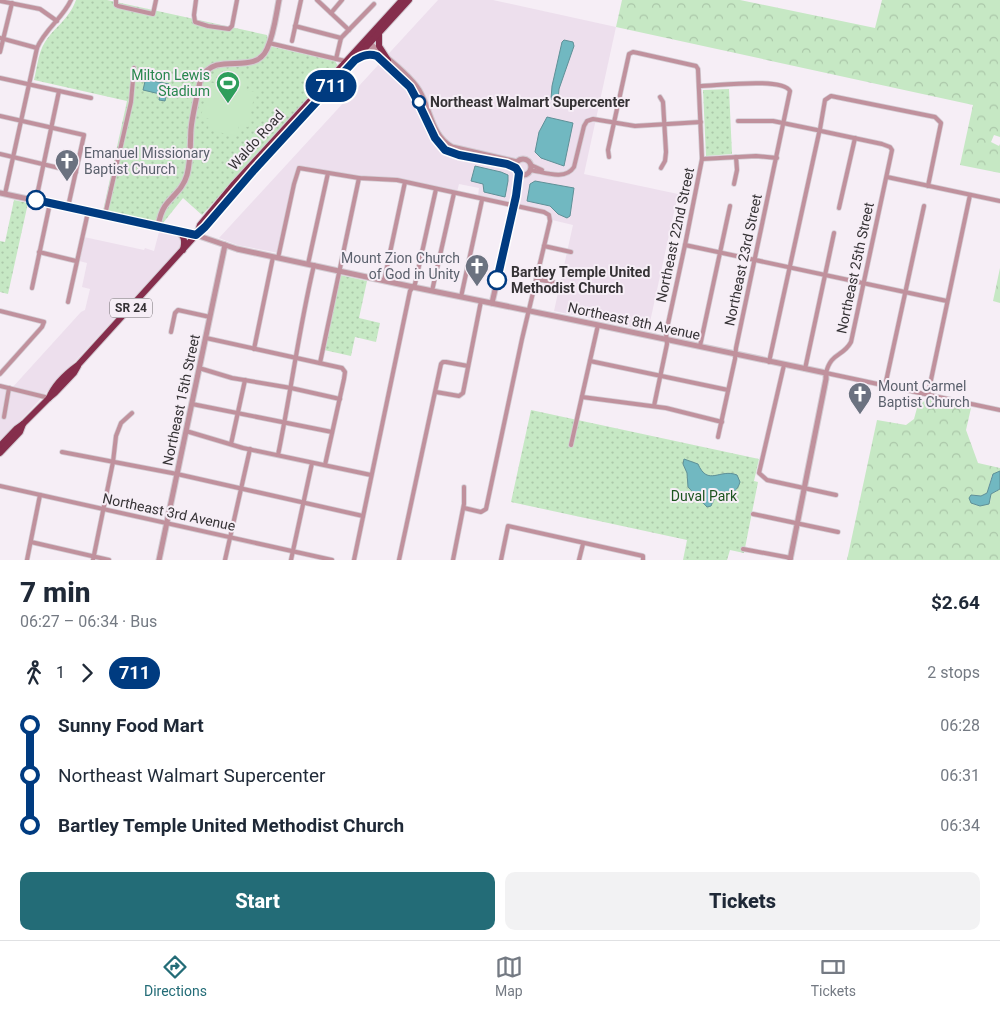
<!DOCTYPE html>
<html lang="en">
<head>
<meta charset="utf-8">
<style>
  body { margin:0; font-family:Roboto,sans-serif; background:#f2f2f3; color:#1f2937; height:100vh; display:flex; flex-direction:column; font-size:19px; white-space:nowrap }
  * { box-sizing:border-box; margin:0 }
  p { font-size:16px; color:#747a83 }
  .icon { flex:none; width:28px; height:28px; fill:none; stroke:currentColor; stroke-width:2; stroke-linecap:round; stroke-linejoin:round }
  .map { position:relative; height:560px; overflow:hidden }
  .panel { display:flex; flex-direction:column; background:#fff; flex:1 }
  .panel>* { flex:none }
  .badge { padding:0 10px; border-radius:16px; font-size:18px; line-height:32px }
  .map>.badge { position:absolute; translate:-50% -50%; box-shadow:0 0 0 2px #fff }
  .legs { display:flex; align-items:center; gap:8px; height:55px; padding:0 20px; font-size:16px }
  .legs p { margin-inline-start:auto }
  .headline { display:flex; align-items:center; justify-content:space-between; height:85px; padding:0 20px }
  h1 { font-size:28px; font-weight:800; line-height:38px }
  .button { display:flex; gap:10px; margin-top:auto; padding:10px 20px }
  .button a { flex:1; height:58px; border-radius:10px; background:#236c77; color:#fff; font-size:20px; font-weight:800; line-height:58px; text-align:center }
  .button a+a { background:#f2f2f3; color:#1f2937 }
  ul { padding:0 20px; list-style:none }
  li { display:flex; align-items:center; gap:18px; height:50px; font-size:19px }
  li i { display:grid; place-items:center; width:8px; height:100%; margin:0 6px; background:currentColor }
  li i::after { content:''; width:12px; height:12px; margin:-6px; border:4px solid; border-radius:50%; background:#fff }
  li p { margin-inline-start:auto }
  li:first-child i { background:linear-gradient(#0000 50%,currentColor 0) }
  li:last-child i { background:linear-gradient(currentColor 50%,#0000 0) }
  .menu { display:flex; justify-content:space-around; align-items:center; height:70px; border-top:1px solid #e0e1e3; background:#fff; font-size:14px; color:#747a83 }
  .menu a { display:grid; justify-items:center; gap:2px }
  .menu .selected { color:#236c77 }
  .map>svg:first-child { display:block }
  .built { fill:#eddfed }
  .forest { fill:url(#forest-crowns) }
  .park { fill:url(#park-dots) }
  .pitch { fill:#c6e8c4 }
  .water { fill:#71b8c1; stroke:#5f9097 }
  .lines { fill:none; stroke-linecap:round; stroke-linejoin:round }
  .minor-casing { stroke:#d3ccd3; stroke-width:5.5 }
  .tertiary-casing { stroke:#d3ccd3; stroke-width:7 }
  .trunk-casing { stroke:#d3ccd3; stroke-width:8 }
  .minor { stroke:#c0919d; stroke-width:4 }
  .tertiary { stroke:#c0919d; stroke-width:5 }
  .trunk { stroke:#852e4c; stroke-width:6 }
  .line-1-casing { stroke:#fff; stroke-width:11 }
  .line-1 { stroke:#003b80; stroke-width:8 }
  .stop-1-dot { fill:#fff; stroke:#003b80; stroke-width:2.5 }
  .labels { text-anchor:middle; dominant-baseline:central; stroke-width:4; stroke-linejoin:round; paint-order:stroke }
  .shield { fill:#f6eef6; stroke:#6f6a6f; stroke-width:1 }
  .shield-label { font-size:12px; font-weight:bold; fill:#353235 }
  .leisure-label { font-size:14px; fill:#27864d; stroke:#f6eef6; text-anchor:end }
  .stop-label { font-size:14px; font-weight:bold; fill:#353235; stroke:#f6eef6; text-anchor:start }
  .street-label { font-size:14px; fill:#353235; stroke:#f6eef6 }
  .worship-label { font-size:14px; fill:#5b616d; stroke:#f6eef6; text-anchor:start }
  .park-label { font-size:14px; fill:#1c541f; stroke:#f6eef6 }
</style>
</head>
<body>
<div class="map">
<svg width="1000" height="560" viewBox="0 0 1000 560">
  <defs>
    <pattern id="forest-crowns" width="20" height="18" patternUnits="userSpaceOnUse" patternTransform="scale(1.25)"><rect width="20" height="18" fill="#c6e8c4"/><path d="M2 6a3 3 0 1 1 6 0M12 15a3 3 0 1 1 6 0" fill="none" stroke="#abc7a9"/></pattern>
    <pattern id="park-dots" width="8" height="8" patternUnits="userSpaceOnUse" patternTransform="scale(1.25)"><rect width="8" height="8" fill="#c6e8c4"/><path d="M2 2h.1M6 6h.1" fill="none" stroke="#abc7a9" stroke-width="1.8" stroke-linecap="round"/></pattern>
  </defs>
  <rect width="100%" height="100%" fill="#f6eef6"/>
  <g class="built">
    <path d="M438,0H493L616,27L584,174L678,194L648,331L554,311L573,225L552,220V215L547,211L478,197L479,188L459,184L457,192L404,181L349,176L298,165L279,253L237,245L219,238Z"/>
    <path d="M159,232L181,237L182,239L181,246L0,443V387L12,388L81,312L85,310L90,289L82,287L87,263L79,261L84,237L144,250L145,248L154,251Z"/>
  </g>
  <g class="forest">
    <path d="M622,0H740L875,28L882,0H1000V137L994,135L991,142L999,146L1000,144V173L960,165L973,105L616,27Z"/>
    <path d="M1000,268V303L993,301Z"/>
    <path d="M927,398L971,408L966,430L978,463L1000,468V471L992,475L987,493L981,496L973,495L970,497L969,499C974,508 983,506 990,502L991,494L1000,489V560H847L877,420L906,425L914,419L917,408Z"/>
  </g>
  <g class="park">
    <path d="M76,0H107L267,35L269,46L335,61L338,66L202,215L183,198L163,223L103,211L127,101L34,80C37,68 38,53 45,42C56,25 68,21 76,0Z"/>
    <path d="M729,89L732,154L706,156L703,90Z"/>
    <path d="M14,200L28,203L8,294L0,292V241L5,242Z"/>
    <path d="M340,275L367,281L359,318L380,323L376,342L355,337L351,356L324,350Z"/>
    <path d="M531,410L759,459L754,481L758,482L744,553L730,550L727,560H683L687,540L511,502Z"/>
  </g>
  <path class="pitch" d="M220,73L249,79L246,90L255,92L248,127L239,125L237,136L208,130L210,119L201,117L208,82L218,84Z"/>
  <g class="water">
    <path d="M564,40L573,42L574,46L559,89L558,101L556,102L551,99L552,86L562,42Z"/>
    <path d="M147,73L153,74L152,81L169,84L165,101L159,100L160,94L143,90Z"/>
    <path d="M547,117L573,123L564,166L541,158L535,152L539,132Z"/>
    <path d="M475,166L501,172L508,175V181L505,197L484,192L483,184L471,181Z"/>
    <path d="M535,181L574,188L570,216L567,218L558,214L550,206L527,201L530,184Z"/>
    <path d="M684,459L698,464C708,487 720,468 737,475L740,482C735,499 725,487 717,495C715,498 712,503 711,506L707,507L688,487L687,473L683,464Z"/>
    <path d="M1000,471V489L991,494L989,504L980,506L971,503L969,498L971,495L981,496L987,493L993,474Z"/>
  </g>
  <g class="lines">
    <g class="minor-casing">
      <g id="minor">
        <path d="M116,0V5L118,6L153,14L156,0"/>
        <path d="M196,0L194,15L195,22L208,26L229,29L232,26L237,0"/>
        <path d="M317,0L349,30"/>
        <path d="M0,1L40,9L57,21"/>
        <path d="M331,13L342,0"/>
        <path d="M295,26L341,38"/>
        <path d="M0,38L37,48"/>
        <path d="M292,41L301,0"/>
        <path d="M269,43L345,61"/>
        <path d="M0,52L12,3"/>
        <path d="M336,59L341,38L374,4"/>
        <path d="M0,78L91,98"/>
        <path d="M699,86C716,86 782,77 790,91L736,348L735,359L718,437"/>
        <path d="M660,97L663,102L666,152L665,161L661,168"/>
        <path d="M0,116L84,135L68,207"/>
        <path d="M738,121H773L817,130"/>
        <path d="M820,129L825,100L831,96L935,117L941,123L928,186"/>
        <path d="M821,131L882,144L890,147L892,150L851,342C843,357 831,352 826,373L1000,410"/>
        <path d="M0,154L76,172"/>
        <path d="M609,157L608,150L629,54L633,52L638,53L696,66L698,69L702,159L685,245L666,333L667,344L654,406"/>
        <path d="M702,159L756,156L777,158"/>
        <path d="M531,165L542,170"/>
        <path d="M530,170C544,172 565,181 574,167L584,126L587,121L593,119L635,126L701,122"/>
        <path d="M887,177L1000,201"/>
        <path d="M734,184L737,170L736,157"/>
        <path d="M5,194L37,48C45,29 63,18 71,0"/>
        <path d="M36,200L59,91"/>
        <path d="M839,208L855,138"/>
        <path d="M105,215L131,102L134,68"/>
        <path d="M685,245L947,301"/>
        <path d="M544,246L571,252"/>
        <path d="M39,252L76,261"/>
        <path d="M278,258L294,184L299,168L359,178L397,180L544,212L549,215L550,221L522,339L486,509L481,512L464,508"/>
        <path d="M308,264L328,173"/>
        <path d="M536,279L557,283"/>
        <path d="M384,281L405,182"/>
        <path d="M32,288L50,203"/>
        <path d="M432,291L454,193"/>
        <path d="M461,297L482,200"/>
        <path d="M68,302L88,212"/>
        <path d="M0,311L44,322L42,327L0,374"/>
        <path d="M171,332L175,313L178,310L210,317"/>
        <path d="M206,338L342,368L345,372L344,379L325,465"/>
        <path d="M700,346L730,206"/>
        <path d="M254,349L273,257"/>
        <path d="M590,361L728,390"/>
        <path d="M769,362L819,133"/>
        <path d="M320,363L359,178"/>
        <path d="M784,365L759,473L767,480L836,495"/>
        <path d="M199,368L232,378L291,388L340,399"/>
        <path d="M805,369L834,233"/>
        <path d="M0,386L49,398"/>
        <path d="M885,386L924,206"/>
        <path d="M436,392L459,396L463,393L481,301"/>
        <path d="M928,394L970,195"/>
        <path d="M582,397L666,408L722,422"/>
        <path d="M192,404L332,432"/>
        <path d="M4,417L9,388"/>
        <path d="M186,431L243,448L371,475"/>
        <path d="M231,444L245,380"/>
        <path d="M571,445L598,325"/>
        <path d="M62,452L177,474L363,516"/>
        <path d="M278,455C291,392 299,328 314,265"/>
        <path d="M0,486L332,560"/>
        <path d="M753,514L838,532"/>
        <path d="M31,542L109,560"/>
        <path d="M743,549L791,558"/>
        <path d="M27,560L40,495"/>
        <path d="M93,560L113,462L116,436L121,423L132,413"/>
        <path d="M225,560L250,449"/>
        <path d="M291,560L312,463"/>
        <path d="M354,560L410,291L415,284L436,189"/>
        <path d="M399,560L441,364L443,362H446L468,366"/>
        <path d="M453,560L464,504V487"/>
        <path d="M501,560L508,526L643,556V560"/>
        <path d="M579,560L583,544"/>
      </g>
    </g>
    <g class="tertiary-casing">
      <g id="tertiary">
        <path d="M368,42C383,55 410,75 419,90C431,110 431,135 452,147L517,162"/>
        <path d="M365,45C389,67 409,81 423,111C428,123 433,142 445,150C465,162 494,158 516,168"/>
        <circle cx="523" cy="167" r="8"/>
        <path d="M0,193L196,235L237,249L413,287L598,325L826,373V379L790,560"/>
        <path d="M158,227C159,220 161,212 165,206C173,195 183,189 187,175C191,160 190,145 191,129C192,118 195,106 197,95C199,89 199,82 202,77C217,50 254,77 267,49C274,34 276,15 279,0"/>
        <path d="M492,303L519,186V173"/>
        <path d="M159,560L225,245"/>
      </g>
    </g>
    <g class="trunk-casing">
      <g id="trunk">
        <path d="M379,34V46L388,60"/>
        <path d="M358,59L368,55L377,56"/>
        <path d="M177,231C185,236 185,241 183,250"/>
        <path d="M197,234L200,225L234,184L402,0"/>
        <path d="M49,398C54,385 67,373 78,365L196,235L205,227L254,170L409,0"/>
        <path d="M0,446L16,429L23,424L49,398L55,393L74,373L78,366"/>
        <path d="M0,453L20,432L23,424"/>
      </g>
    </g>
    <use href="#minor" class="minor"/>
    <use href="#tertiary" class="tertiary"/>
    <use href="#trunk" class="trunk"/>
  </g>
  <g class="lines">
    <g class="line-1-casing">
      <path id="line-1" d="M36,200L196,235L205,227L254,170L355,60C362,56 368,53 377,56L410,87L417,100L435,138L445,150L459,155L507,164L516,168L519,173L516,196L497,280"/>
    </g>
    <use href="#line-1" class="line-1"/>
  </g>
  <defs>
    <g id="stadium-pin" transform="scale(1.25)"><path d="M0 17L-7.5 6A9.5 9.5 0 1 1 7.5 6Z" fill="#2e9e5b" stroke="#f6eef6"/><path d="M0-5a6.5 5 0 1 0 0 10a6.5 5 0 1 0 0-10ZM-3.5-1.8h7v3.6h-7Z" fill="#fff"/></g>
    <g id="church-pin" transform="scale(1.25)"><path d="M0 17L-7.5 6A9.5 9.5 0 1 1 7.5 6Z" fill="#6b7280" stroke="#f6eef6"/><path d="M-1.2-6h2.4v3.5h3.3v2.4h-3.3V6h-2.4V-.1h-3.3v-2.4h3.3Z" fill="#fff"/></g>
  </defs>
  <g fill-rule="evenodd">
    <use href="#stadium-pin" x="228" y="83"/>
    <use href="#church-pin" x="67" y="161"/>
    <use href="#church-pin" x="477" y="266"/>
    <use href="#church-pin" x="860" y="394"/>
  </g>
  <g class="stop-1-dot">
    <circle cx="419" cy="102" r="6"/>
    <circle cx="36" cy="200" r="9"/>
    <circle cx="497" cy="280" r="9"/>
  </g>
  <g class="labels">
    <rect class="shield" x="110" y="298.5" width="42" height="19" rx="4"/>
    <g class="shield-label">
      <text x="131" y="308">SR 24</text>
    </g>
    <g class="leisure-label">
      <text x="210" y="75">Milton Lewis<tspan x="210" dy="16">Stadium</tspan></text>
    </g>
    <g class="stop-label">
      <text x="430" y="102">Northeast Walmart Supercenter</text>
      <text x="511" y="272">Bartley Temple United<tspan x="511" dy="16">Methodist Church</tspan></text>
    </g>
    <g class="street-label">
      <text transform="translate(256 140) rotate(-48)">Waldo Road</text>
      <text transform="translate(675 235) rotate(-78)">Northeast 22nd Street</text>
      <text transform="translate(743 260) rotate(-78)">Northeast 23rd Street</text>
      <text transform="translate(855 268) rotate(-78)">Northeast 25th Street</text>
      <text transform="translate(634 321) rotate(12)">Northeast 8th Avenue</text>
      <text transform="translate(181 400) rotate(-78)">Northeast 15th Street</text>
      <text transform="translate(169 512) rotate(12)">Northeast 3rd Avenue</text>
    </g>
    <g class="worship-label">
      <text x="84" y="153">Emanuel Missionary<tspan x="84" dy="16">Baptist Church</tspan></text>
      <text x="460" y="258" text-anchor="end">Mount Zion Church<tspan x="460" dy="16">of God in Unity</tspan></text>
      <text x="878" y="386">Mount Carmel<tspan x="878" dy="16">Baptist Church</tspan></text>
    </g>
    <g class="park-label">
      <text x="704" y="496">Duval Park</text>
    </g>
  </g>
</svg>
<b class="badge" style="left:331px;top:86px;background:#003b80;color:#fff">711</b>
</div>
<section class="panel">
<div class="headline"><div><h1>7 min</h1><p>06:27 – 06:34 · Bus</p></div><b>$2.64</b></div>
<div class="legs"><svg class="icon" aria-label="walk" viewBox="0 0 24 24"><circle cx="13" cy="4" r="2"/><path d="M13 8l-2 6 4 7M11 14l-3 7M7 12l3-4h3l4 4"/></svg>1<svg class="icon" aria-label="forward" viewBox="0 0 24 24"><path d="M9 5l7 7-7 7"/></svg><b class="badge" style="background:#003b80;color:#fff">711</b><p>2 stops</p></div>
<ul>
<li><i style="color:#003b80"></i><b>Sunny Food Mart</b><p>06:28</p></li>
<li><i style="color:#003b80"></i><span>Northeast Walmart Supercenter</span><p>06:31</p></li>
<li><i style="color:#003b80"></i><b>Bartley Temple United Methodist Church</b><p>06:34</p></li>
</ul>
<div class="button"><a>Start</a><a>Tickets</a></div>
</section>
<nav class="menu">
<a class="selected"><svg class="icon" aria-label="directions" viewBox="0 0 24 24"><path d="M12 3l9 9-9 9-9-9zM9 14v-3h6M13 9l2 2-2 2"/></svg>Directions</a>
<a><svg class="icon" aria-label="map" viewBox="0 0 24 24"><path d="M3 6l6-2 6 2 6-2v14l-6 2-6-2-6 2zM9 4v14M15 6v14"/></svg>Map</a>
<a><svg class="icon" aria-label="tickets" viewBox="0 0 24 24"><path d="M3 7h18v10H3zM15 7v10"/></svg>Tickets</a>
</nav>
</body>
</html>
